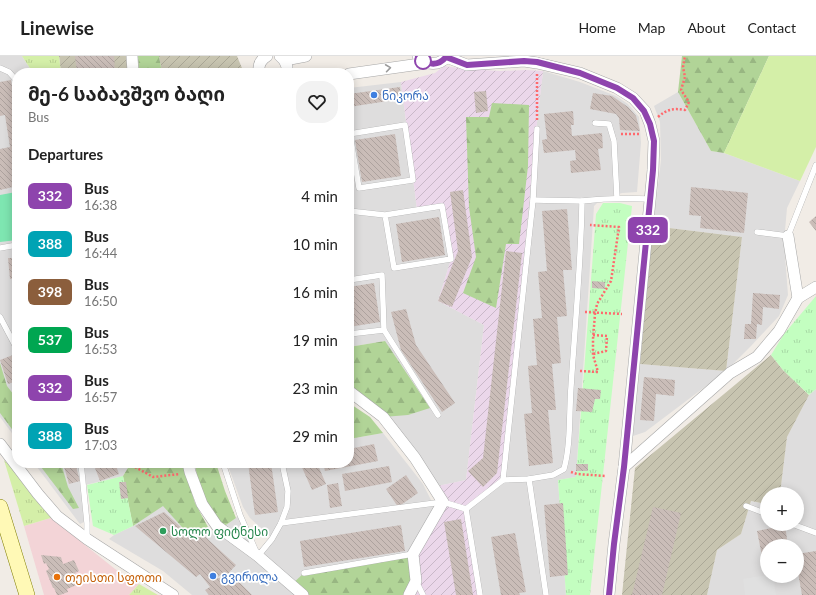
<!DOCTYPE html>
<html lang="en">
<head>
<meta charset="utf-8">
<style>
  body { margin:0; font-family:Lato,"Noto Sans Georgian",sans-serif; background:#f2f2f2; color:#222; height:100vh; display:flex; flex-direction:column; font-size:15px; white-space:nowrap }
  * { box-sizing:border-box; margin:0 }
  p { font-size:13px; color:#767676 }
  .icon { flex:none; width:22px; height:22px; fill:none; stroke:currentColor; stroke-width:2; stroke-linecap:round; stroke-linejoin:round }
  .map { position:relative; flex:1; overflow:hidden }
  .panel { position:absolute; left:12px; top:12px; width:342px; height:400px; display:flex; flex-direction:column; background:#fff; border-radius:16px; box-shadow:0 2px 10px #0003 }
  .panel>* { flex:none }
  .badge { padding:0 8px; border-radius:6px; font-size:14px; line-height:26px }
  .buttons { position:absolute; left:760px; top:431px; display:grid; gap:8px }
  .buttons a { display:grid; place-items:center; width:44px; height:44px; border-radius:50%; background:#fff; box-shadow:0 2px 10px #0003; font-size:20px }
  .map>.badge { position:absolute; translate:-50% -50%; box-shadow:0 0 0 2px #fff }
  h2 { padding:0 16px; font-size:15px; line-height:36px }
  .round { display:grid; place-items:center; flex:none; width:42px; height:42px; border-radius:16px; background:#f2f2f2 }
  .headline { display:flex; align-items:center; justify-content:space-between; height:68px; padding:0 16px }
  h1 { font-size:19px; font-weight:700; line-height:30px }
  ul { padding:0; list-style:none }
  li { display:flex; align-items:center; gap:12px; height:48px; padding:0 16px }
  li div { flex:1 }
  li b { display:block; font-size:15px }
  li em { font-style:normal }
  li .badge { min-width:44px; font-weight:700; text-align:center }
  header { display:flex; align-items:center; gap:24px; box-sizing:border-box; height:56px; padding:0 20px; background:#fff; border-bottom:1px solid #e0e0e0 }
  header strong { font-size:19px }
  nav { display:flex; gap:22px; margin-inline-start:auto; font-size:14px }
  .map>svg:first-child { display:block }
  .residential { fill:#dedddd; fill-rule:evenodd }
  .commercial { fill:#f3d4d7 }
  .industrial { fill:url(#industrial-furrows) }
  .construction { fill:url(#construction-furrows) }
  .grass { fill:url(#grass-tufts) }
  .forest { fill:url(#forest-firs) }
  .park { fill:url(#park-tufts) }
  .garden { fill:#d4efa8 }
  .pitch { fill:#7ee6b1 }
  .parking { fill:#e0e0e0 }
  .building { fill:url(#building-back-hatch) }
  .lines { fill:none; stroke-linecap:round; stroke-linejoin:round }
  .lane-casing { stroke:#a7a7a7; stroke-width:6 }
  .street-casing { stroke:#a7a7a7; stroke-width:12 }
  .secondary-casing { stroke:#7e7c00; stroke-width:16 }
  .path { stroke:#ff696d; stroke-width:2.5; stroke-dasharray:2 2; stroke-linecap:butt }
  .lane { stroke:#fff; stroke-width:5.5 }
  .street { stroke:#fff; stroke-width:11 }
  .secondary { stroke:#fff9b6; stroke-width:15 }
  .oneway { stroke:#9b9b9b }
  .line-casing { stroke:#fff; stroke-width:9 }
  .line { stroke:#8e44ad; stroke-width:6 }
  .stop-dot { fill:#fff; stroke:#8e44ad; stroke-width:2 }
  .shop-dot { fill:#3f7fe0; stroke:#fff; stroke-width:1.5 }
  .leisure-dot { fill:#2e9e5b; stroke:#fff; stroke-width:1.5 }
  .food-dot { fill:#e8710a; stroke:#fff; stroke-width:1.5 }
  .labels { text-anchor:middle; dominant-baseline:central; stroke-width:3.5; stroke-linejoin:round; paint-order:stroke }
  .shop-label { font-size:12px; fill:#366cbe; stroke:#fff; text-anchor:start }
  .leisure-label { font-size:12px; fill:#27864d; stroke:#fff; text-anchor:start }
  .food-label { font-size:12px; fill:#c56008; stroke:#fff; text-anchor:start }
</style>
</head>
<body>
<header>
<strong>Linewise</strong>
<nav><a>Home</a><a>Map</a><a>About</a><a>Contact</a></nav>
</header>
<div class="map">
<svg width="816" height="539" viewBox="0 0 816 539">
  <defs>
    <pattern id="industrial-furrows" width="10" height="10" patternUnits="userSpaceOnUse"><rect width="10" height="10" fill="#ebd7ea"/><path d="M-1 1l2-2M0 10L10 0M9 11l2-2" fill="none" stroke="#c9b8c8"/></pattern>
    <pattern id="construction-furrows" width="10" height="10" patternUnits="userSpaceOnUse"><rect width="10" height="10" fill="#c7c4b0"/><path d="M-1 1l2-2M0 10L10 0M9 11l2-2" fill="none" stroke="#aba897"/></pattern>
    <pattern id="grass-tufts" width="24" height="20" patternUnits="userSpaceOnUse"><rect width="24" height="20" fill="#d4efa8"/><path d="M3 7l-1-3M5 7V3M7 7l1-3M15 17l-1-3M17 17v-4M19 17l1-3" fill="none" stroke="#b6cd90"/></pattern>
    <pattern id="forest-firs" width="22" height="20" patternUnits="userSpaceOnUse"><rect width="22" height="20" fill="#b1d497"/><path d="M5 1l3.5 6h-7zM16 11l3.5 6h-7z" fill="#98b682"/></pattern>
    <pattern id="park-tufts" width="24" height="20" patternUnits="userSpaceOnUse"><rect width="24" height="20" fill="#c3fec0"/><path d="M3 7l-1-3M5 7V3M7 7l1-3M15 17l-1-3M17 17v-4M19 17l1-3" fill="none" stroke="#a7d9a5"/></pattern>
    <pattern id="building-back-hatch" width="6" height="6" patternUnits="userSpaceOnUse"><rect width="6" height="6" fill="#cabdb8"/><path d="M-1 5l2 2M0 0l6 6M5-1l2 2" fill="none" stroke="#ada29e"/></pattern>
  </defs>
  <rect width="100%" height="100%" fill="#f1ece6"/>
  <g class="residential">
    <path d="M0,0H22L33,17H17V384L0,361Z"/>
    <path d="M543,15L580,26L616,40L628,48L639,61L641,87L637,136L622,137L601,143L594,150L576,421L558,424L566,539H480L466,453L535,84Z"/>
    <path d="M401,26L417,154L442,150L451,203L438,245L484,269L466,424L433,431L383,361L385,285L349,291V32Z"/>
    <path d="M678,36L711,95L724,97L800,125L787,152L784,186L788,239L779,260L751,290L726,315L645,376L633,380L640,308L726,315L742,181L653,170L661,104L660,66L654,50Z"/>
    <path d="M816,333V539H707L717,494L741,478L751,445L767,448V468H797V438H780L787,381L809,339ZM767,490H797V520H767Z"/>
    <path d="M383,377L423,428L433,448L443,446L413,498L303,539H192L163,515L109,483L114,479L133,470L163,449L190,480L208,471L214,477L240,459L258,500L272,482L250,462L243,451L227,407H349V383Z"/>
    <path d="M34,407H131L123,420L81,430L84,466L80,468Z"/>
  </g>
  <path class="commercial" d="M57,460L85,489L115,513L139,528L129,539H44L24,470Z"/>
  <path class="industrial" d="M444,10L466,13L500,15L526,14L543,15L535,84L503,424L466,453L480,539H415L413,537V498L443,446L433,431L466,424L484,269L438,245L451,203L442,150L417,154L401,26L435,17Z"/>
  <g class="construction">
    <path d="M59,0H126L128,17H61Z"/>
    <path d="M159,0H237L244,17H162Z"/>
    <path d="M653,170L742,181L726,315L640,308Z"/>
    <path d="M771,299L783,314L809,339L787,381L780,438H767V448L751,445L741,478L717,494L707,539H622L635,412Z"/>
  </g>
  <g class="grass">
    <path d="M22,0H59L61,17H33Z"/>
    <path d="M4,404L38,438L57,460L24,470Z"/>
    <path d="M139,528L158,539H129Z"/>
  </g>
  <g class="forest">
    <path d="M138,0H159L162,17H139Z"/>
    <path d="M682,0H769L724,97L711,95L678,36Z"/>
    <path d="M492,47L529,49L528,110L519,188H506L496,252L463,237L476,201L469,151L466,61H489Z"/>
    <path d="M385,285L430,352L408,359L383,361L349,335V291Z"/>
    <path d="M0,307L7,330L17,343V380L0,357Z"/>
    <path d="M349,347L370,361L383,377L349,383Z"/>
    <path d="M38,407H61L68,431L79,452L73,453Z"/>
    <path d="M131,407H185L189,427L195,447L208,471L190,480L163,450L133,470L123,420Z"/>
    <path d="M195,407H216L225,435L236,462L223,471L212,456L198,428Z"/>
    <path d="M413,498L412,539H303L291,529L304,517Z"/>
  </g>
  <g class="park">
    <path d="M603,147H620L632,150L590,539H566L558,424L576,421L596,158Z"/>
    <path d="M816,240V333L809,339L783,314L771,299L784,278Z"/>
    <path d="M123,420L133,470L114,479L93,470L87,429Z"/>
  </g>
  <path class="garden" d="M769,0H816V91L800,125L724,97Z"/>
  <path class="pitch" d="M16,136L17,146V184L0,186V139Z"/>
  <path class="parking" d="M767,519V520H773L776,539H745L743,523Z"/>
  <g class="building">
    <path d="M75,0H114L115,17H77Z"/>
    <path d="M11,24L12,30L17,29V104L14,105L17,116V130L0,134V93L10,91L5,59L0,60V26Z"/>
    <path d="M400,31L401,43L349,51V38Z"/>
    <path d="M486,35L488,55L476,57L474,36Z"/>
    <path d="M593,37L612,40L628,51L636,60L640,75L620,74L619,62L616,58L590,53Z"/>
    <path d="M573,55L574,69H571L572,80L602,77L603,92L598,93L601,114L571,117L570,105L576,104L575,94L544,97L542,84L547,83L544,58Z"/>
    <path d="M395,78L401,120L362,126L355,84Z"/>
    <path d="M691,131L748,137L744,177L700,172L701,160L689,159Z"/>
    <path d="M463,134L472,201L452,251L438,245L458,195L450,136Z"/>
    <path d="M567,153L572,214H563L567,260L557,261L561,307L552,308L556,354H548L553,407L529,410L524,358L532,357L528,310L537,309L533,263L542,262L538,216L547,215L542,155Z"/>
    <path d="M816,160V175L809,166Z"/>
    <path d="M439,161L445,199L402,206L396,168Z"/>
    <path d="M17,195V228L14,229V222L10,223L8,202H13V196Z"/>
    <path d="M506,195L522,197L497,417L483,431L468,415L483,402Z"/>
    <path d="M592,225L605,226V233L592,232Z"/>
    <path d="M374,227L380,266L349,271V231Z"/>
    <path d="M753,237L780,239L779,253L763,251L762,269L757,268L756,283H744L745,268H751Z"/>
    <path d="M406,253L416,289L455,347L442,356L401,294L391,256Z"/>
    <path d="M13,299L17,311V325L8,328L0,304Z"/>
    <path d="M644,321L675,324L674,340L656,338L654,365L640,364Z"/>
    <path d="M578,332L601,334L600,343H595L592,356L576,355Z"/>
    <path d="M374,388L378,405L325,415L323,407H349V393Z"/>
    <path d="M63,407H75L80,425L69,428Z"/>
    <path d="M109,407H115L119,418L100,425L95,412Z"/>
    <path d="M248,407H271L278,456L255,459Z"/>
    <path d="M300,407H317L326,428L312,434Z"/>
    <rect x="576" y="408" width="12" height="7"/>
    <path d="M389,410L392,426L345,435L342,418Z"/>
    <path d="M406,419L418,437L398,451L386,433Z"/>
    <path d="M119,426H126L128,442L121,443Z"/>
    <path d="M338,427L342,450L330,452L327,429Z"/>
    <path d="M563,447L568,519L550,521L544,449Z"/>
    <path d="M653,451L681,457L662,539H632Z"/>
    <path d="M164,456L195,484L201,477L236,509L224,522L220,519L217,522L236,523L252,539H209L205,534L210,531L200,518L196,521L135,470Z"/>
    <path d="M461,463L473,539H456L444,466Z"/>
    <path d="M401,469L405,495L304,511L300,485Z"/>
    <path d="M785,469L788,490H767V514L765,515L757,475Z"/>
    <path d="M515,477L526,536L519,537L520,539H501L491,481Z"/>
    <path d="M816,495V539H802L797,511V498Z"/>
    <path d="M41,499L61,501L63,508L74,504L79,515L75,517L79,528L67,533L68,536L60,539H57L54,532H53L46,515L49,513L46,507L44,508Z"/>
  </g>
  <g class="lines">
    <g class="lane-casing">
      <g id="lane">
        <path d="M0,12L9,16L17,25"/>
        <path d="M595,67L609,68L614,85L617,142"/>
        <path d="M349,78L405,69L413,124L359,132L350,78"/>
        <path d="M533,144L582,145"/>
        <path d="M349,155L385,159L442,150L451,203L394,212L385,159"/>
        <path d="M757,176L788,180L816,109"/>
        <path d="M0,192L17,189"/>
        <path d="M349,224L382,219L384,274L349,278"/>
        <path d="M0,261L17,293"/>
        <path d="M384,274L438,359"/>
        <path d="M81,407L87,467V483"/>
        <path d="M223,407L240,459L258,500L272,483L281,467L443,446L466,453L503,424L533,144L537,73"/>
        <path d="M529,423L546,539"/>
        <path d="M503,424L529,423L553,419L564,413C571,387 569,358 571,331C575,269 581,207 582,145C607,142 626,142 650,143"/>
        <path d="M746,450L767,458"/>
        <path d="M466,453L480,539"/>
        <path d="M281,467L287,451L288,435L282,407"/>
        <path d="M792,468L816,477"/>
        <path d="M304,517L413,498"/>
        <path d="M416,525L423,539"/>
      </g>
    </g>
    <g class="street-casing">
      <g id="street">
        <path d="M132,0L133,17"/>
        <path d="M280,0C286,5 288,10 287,17"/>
        <path d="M418,0C427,10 439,10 448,0"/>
        <path d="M446,1L467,9L524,5L537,7L580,17L617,32L633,42L645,55L650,68L654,85L653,114L624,411L614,488L609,539"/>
        <path d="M285,4L306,0"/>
        <path d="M259,17C258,10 260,4 267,0"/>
        <path d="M349,18L427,7"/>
        <path d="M788,180L798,242"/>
        <path d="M349,335L383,361L415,402L443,446L413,498L416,525L409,539"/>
        <path d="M0,388L38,438L57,460L87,483L173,539"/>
        <path d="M188,407L190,416L202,448L217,470L258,500L303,539"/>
        <path d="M624,411L730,317L757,301L779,275L798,242L816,231"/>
      </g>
    </g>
    <g class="secondary-casing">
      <path id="secondary" d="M0,451L27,539"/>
    </g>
    <g class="path">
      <path d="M537,18V65"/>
      <path d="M658,61C667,53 674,52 685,54L689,46L681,34L685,21L683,11L685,0"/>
      <path d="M621,78H640"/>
      <path d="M585,256L622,258"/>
      <path d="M593,279L607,280L606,295L593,298"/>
      <path d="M580,315L598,316L593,299V283L595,258L597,248L611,225L619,171L590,169"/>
      <path d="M128,407L153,421L180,418"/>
      <path d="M571,416L577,418L606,420"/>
    </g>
    <use href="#lane" class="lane"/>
    <use href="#street" class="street"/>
    <use href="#secondary" class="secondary"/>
  </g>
  <defs><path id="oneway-chevron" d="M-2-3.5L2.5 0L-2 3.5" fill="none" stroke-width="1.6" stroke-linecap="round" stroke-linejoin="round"/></defs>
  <use class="oneway" href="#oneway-chevron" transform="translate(388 12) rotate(-8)"/>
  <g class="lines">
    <g class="line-casing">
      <path id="line" d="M418,0C426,9 438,11 446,1L467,9L524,5L537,6L580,17L617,32L633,42L644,55L650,68L654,85L653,114L624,411L614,488L609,539"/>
    </g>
    <use href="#line" class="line"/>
  </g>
  <circle class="stop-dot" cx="423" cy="5" r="8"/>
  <g class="shop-dot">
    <circle cx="374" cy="39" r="4"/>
    <circle cx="213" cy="520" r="4"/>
  </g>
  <circle class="leisure-dot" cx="163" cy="475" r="4"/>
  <circle class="food-dot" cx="57" cy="521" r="4"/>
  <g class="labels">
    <g class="shop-label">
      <text x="382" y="39">ნიკორა</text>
      <text x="221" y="520">გვირილა</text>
    </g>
    <g class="leisure-label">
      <text x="171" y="475">სოლო ფიტნესი</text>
    </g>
    <g class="food-label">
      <text x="65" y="521">თეისთი სფოთი</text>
    </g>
  </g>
</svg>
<div class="buttons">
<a>+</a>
<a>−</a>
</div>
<b class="badge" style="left:648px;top:174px;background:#8e44ad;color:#fff">332</b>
<section class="panel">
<div class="headline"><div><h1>მე-6 საბავშვო ბაღი</h1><p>Bus</p></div><a class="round"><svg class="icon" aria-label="heart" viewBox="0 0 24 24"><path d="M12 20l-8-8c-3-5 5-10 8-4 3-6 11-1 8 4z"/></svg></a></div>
<h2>Departures</h2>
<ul>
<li><span class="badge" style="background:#8e44ad;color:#fff">332</span><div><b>Bus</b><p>16:38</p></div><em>4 min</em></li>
<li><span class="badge" style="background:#00a3b4;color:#fff">388</span><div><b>Bus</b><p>16:44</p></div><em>10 min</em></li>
<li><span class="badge" style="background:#8b5e3c;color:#fff">398</span><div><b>Bus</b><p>16:50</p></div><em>16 min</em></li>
<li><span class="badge" style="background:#00a651;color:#fff">537</span><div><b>Bus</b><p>16:53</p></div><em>19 min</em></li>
<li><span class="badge" style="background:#8e44ad;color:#fff">332</span><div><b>Bus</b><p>16:57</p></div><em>23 min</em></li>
<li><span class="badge" style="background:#00a3b4;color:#fff">388</span><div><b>Bus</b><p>17:03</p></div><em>29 min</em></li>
</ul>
</section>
</div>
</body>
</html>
